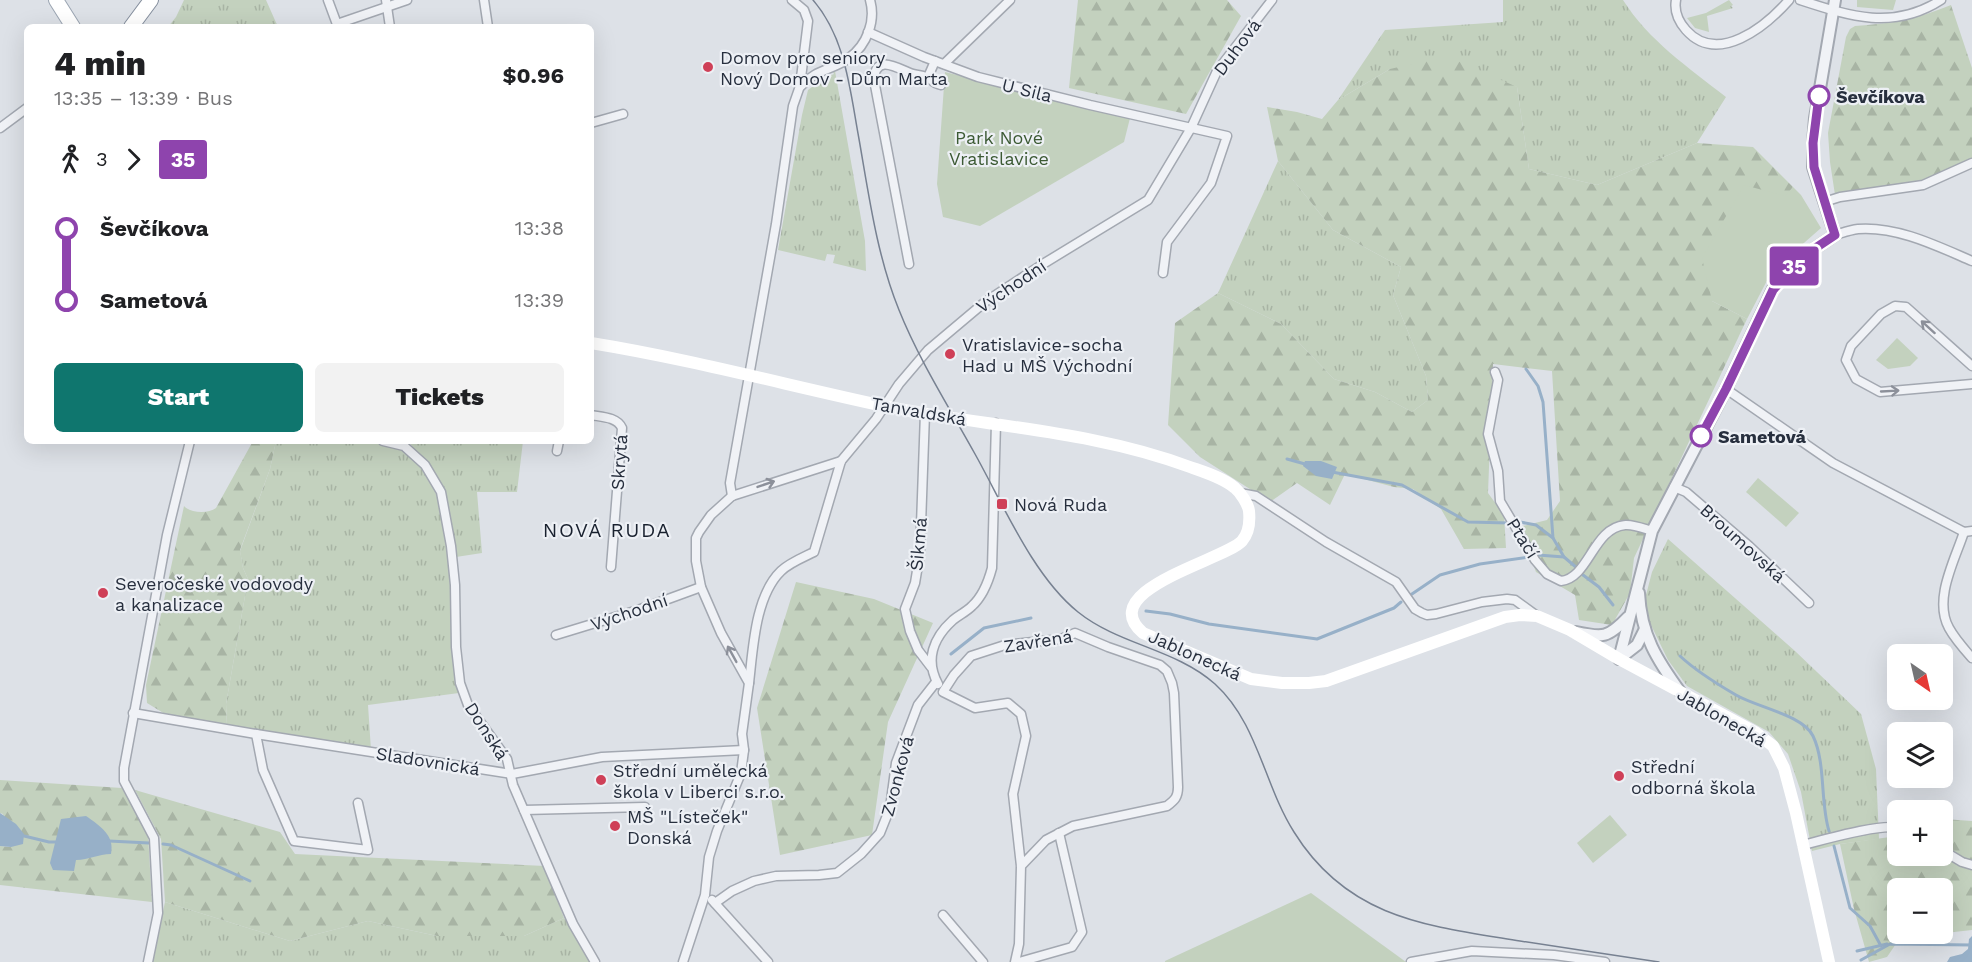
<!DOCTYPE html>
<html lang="en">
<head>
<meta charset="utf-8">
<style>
  body { margin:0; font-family:"Work Sans",sans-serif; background:#f2f2f2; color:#202124; height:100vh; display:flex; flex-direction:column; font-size:22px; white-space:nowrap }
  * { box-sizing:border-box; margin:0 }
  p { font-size:20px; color:#757577 }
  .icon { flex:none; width:33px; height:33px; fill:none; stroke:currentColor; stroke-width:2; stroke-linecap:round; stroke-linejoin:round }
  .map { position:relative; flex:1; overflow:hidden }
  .details { position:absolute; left:24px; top:24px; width:570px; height:420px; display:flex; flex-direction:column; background:#fff; border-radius:9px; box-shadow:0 6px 24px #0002 }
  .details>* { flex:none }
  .badge { padding:0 12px; border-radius:4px; font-size:21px; line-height:39px }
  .needle { width:39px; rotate:146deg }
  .fabs { position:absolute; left:1887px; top:644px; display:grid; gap:12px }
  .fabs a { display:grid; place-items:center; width:66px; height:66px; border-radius:9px; background:#fff; box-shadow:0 6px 24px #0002; font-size:30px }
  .map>.badge { position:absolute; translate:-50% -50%; box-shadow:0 0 0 3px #fff }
  .legs { display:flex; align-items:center; gap:9px; height:66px; padding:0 30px; font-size:20px }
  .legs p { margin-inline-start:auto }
  .summary { display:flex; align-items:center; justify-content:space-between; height:102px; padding:0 30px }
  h1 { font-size:33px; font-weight:800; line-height:45px }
  .action { display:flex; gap:12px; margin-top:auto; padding:12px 30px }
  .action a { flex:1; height:69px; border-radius:9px; background:#0f766e; color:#fff; font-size:24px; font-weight:800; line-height:69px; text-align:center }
  .action a+a { background:#f2f2f2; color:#202124 }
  ul { padding:0 30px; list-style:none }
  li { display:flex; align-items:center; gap:21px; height:72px; font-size:22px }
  li i { display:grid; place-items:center; width:9px; height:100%; margin:0 8px; background:currentColor }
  li i::after { content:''; width:15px; height:15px; margin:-8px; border:4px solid; border-radius:50%; background:#fff }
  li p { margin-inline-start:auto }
  li:first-child i { background:linear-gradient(#0000 50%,currentColor 0) }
  li:last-child i { background:linear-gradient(currentColor 50%,#0000 0) }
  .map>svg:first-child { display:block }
  .grass { fill:url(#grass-tufts) }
  .forest { fill:url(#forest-firs); fill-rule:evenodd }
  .green { fill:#c3d1be }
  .water { fill:#97b0c8 }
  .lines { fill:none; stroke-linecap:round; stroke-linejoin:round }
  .stream { stroke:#97b0c8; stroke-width:3 }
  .minor-casing { stroke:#a3a8b1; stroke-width:11 }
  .tertiary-casing { stroke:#a3a8b1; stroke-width:14 }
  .primary-casing { stroke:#9ca6b3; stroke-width:16 }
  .trunk-casing { stroke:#858f9e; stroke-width:16 }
  .minor { stroke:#f0f2f6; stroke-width:8 }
  .tertiary { stroke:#f0f2f6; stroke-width:10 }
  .secondary { stroke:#fff; stroke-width:12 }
  .primary { stroke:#fff; stroke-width:14 }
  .trunk { stroke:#fff; stroke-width:14 }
  .tram { stroke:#778191; stroke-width:1.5 }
  .oneway { stroke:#8c909a }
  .line-1-casing { stroke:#fff; stroke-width:14 }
  .line-1 { stroke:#8e44ad; stroke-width:9 }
  .poi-dot { fill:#cf4058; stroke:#edf0f5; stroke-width:2 }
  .stop-1-dot { fill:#fff; stroke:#8e44ad; stroke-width:3 }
  .labels { text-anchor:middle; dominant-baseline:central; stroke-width:4.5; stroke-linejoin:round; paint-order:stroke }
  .street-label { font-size:18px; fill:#272f3e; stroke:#edf0f5 }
  .poi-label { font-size:18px; fill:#272f3e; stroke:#edf0f5; text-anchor:start }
  .stop-label { font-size:18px; font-weight:bold; fill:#272f3e; stroke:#edf0f5; text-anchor:start }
  .park-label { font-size:18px; fill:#3c5a34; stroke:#edf0f5 }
  .neighbourhood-label { font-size:20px; letter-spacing:1.5px; fill:#19212f; stroke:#edf0f5 }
</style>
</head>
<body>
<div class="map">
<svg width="1972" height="962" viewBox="0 0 1972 962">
  <defs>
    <pattern id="grass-tufts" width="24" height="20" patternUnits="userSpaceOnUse" patternTransform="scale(1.5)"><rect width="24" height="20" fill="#c3d1be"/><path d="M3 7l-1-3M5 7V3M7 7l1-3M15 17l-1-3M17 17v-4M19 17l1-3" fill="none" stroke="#a8b4a4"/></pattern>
    <pattern id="forest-firs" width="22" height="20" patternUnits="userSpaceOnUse" patternTransform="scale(1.5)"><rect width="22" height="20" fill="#c3d1be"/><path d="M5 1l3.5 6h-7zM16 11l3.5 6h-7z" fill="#a8b4a4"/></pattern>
  </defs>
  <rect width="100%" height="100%" fill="#dde1e7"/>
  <g class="grass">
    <path d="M184,0H266L278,27H168L176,17Z"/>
    <path d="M1503,0H1623C1648,40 1689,68 1726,97L1697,143L1597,185L1529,169L1517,87L1390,69L1338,100L1385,30L1503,22Z"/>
    <path d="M1729,0L1733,5L1731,6L1733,8L1707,16L1709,32L1695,28L1687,18L1706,13Z"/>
    <path d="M835,71L865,241L866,271L833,263L835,255L827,254L825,261L778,250L802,115L808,90L824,78L834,74L833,72Z"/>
    <path d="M1278,161L1333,230L1401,267L1393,295L1426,376L1428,400L1412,412L1375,392L1334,379L1281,324L1218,293Z"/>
    <path d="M276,441C313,441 370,435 403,451C458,477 450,609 453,662C454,672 457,683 459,693L368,705L371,750L227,726L226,704L248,579L243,568L240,551L270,469Z"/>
    <path d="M408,441H523L517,492H477L482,553L456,557L447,503L421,457Z"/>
    <path d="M1668,539L1795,651L1861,714L1876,769L1879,839L1840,844L1812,851L1801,792L1788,754L1769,732L1687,686L1668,660L1650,623L1645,599L1652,572Z"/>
    <path d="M165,902L290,941L368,921L437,936H524L564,918L598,962H152Z"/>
  </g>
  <g class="forest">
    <path d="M1078,0H1227L1241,16L1186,114L1069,88Z"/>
    <path d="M1951,5L1972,68V159L1919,183L1835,195L1830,162L1828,133L1846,37L1850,29L1855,26C1890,24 1917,19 1951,5Z"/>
    <path d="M1447,56L1517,87L1529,169L1597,185L1697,143L1753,147L1793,187L1712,301L1747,319L1634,558L1630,593L1612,625L1579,620L1575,595L1536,572L1519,527L1547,520L1560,501L1552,371L1493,364L1488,493L1504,515L1506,548L1464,549L1441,509L1413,489L1394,487L1345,474L1330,505L1297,483L1270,502L1200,457L1168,425L1175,323L1218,293L1281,324L1334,379L1375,392L1412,412L1428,400L1426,376L1393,295L1401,267L1333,230L1278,161L1267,107L1297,112L1322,119L1338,100L1390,69Z"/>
    <path d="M253,441H276L270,469L240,550L243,568L248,579L226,704L227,726L165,714L147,703L146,685L184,506C190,513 208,514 216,508Z"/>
    <path d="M796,582L874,599L933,623L888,722L872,835L780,855L757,708Z"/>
    <path d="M0,780L122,788L148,835L152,902L0,885V846L11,847L3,814L0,813Z"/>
    <path d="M135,790L280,832L295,854L545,866L564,918L524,936H437L368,921L290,941L165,902L161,839Z"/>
    <path d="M1943,819L1972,821V930L1900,938L1887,957L1869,962L1854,909L1840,844L1897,836L1898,855H1942ZM1898,888H1942V933H1898Z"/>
  </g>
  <g class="green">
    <path d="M1857,0H1896L1893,10L1857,7Z"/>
    <path d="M945,72L1130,118L1124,142L980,226L943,217L937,184Z"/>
    <path d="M1744,185L1785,196L1793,187L1801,195L1821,228L1772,271L1747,319L1712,301L1702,258Z"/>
    <path d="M1897,338L1918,358L1910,366L1888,369L1876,360Z"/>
    <path d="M1758,478L1799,513L1786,527L1746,492Z"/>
    <path d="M1610,815L1627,835L1593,863L1577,843Z"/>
    <path d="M1311,893L1406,962H1165V961Z"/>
  </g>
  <g class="water">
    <path d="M1305,461H1321L1337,467L1332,479L1316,476L1303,466Z"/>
    <path d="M0,813L16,824L24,834L23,844L11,847L0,846Z"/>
    <path d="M86,816C100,826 115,835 111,854C98,854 89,860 76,860L74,871L53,870L50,863L61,819Z"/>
    <path d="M1972,936V962H1947L1950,957L1962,954L1968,949L1969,939Z"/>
  </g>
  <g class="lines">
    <g class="stream">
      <path d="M1526,369L1538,386L1543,402L1553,538"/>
      <path d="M1287,459L1305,464"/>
      <path d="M1332,472L1402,485L1468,522L1509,523"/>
      <path d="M1520,522L1536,525L1553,538L1564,557"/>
      <path d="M1538,555L1564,557L1577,568"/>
      <path d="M1583,575L1599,587L1613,605"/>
      <path d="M1409,596L1440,575L1480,564L1529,557"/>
      <path d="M1146,611L1170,614L1209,624L1317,639L1394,608L1401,602"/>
      <path d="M951,654L984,628L1031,618"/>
      <path d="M1680,656C1696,671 1717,684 1736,695C1756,707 1803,715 1813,736C1826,763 1820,802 1829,831"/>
      <path d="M20,835L49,842H58"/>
      <path d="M109,841L149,843"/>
      <path d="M163,844L171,845L250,881"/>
      <path d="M1834,846L1850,908L1870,926L1881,946"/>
      <path d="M1915,933L1921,944"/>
      <path d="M1857,951L1887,944"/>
      <path d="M1861,960L1890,944L1972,945"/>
    </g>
    <g class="minor-casing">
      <g id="minor">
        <path d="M328,0L338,27"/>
        <path d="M386,0L390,27"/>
        <path d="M484,0L488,27"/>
        <path d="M1676,0C1674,11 1679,22 1686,30C1718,66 1766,26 1789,0"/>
        <path d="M1800,0C1849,16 1893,31 1941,0"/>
        <path d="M337,24L407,0"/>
        <path d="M868,32L924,57L978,77L1090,105L1227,136L1211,183L1167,242L1163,273"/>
        <path d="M944,64L1010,0"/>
        <path d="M928,77L935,61"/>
        <path d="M801,86C816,69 833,70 849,58C867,45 876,21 870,0"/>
        <path d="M591,123L623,114"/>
        <path d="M0,128L27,108"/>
        <path d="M1824,202L1840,197L1923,185L1972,163"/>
        <path d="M1835,235C1842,233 1850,230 1858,229C1897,226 1937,246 1972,261"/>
        <path d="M909,264L874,80C875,54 896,67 910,73C916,75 925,76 929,78C933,81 933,83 941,85"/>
        <path d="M1972,366L1906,307L1895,306L1881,314L1851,346L1846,360L1856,379L1880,392L1972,384"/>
        <path d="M1495,372L1498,380L1488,434L1498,471L1500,501L1535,560L1547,574L1561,581C1589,578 1593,528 1625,525C1633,524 1645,529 1652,531"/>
        <path d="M1726,389L1833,463L1964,532L1972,531"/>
        <path d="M925,413L920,553L915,583L905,609L910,631L918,650L931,667"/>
        <path d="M591,415C602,417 617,417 622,428L611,567"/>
        <path d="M383,441L404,446L425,465L441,492L451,546L455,585L456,647L460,683L468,705L507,759L513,785L573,924L595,962"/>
        <path d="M557,451L559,441"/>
        <path d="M1674,487L1686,492L1749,546L1809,603"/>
        <path d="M1240,493L1256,496L1326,542L1396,582L1415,609L1422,613L1427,615L1436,614L1482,602L1507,599L1515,600L1537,616"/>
        <path d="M732,496L730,483L776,224L793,106L800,86L808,21L804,10L792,0"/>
        <path d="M1964,532C1955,560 1933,599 1949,628C1955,639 1964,649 1972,658"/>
        <path d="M556,635L638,610L701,587"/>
        <path d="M749,683C753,649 755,596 781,571C789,563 804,557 814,552L841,461L876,419L899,384L928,350L985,302L1043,264L1148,200L1191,128L1217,71L1272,0"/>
        <path d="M938,684C925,660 933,638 953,620C959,615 966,612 972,606C983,596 988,583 992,568L996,423"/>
        <path d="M133,713L256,734L512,774L602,757L744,750"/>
        <path d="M256,734L263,770L294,841L368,850L358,803"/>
        <path d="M524,810L645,807"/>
        <path d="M1803,845C1823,840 1881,823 1898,828"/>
        <path d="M1942,850L1962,862L1972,865"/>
        <path d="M712,900L768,962"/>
        <path d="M715,903L732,891L754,881L776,876L819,875L837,873L861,854L880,833L890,808L896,763L918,705L936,682"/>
        <path d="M943,915L983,962"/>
        <path d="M148,962L158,913L154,838L124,781V768L167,535L190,441"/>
        <path d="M683,962L705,895L709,857L717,831L741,773L744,750L742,734L749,683L721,633L701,587L696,561V538L699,532L711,515L732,496L841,461"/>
        <path d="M1015,962L1019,944L1021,866L1013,794L1026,736L1021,714L1008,703L975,708L943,692L954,675L971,656L1005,645L1061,639L1075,633L1108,647L1160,665L1167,671L1172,683L1174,693L1178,787C1178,797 1175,800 1167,806L1073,826L1046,840L1021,866"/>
        <path d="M1019,962L1072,947L1082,932L1059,833"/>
        <path d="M1411,962L1472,951L1554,955L1605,962"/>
      </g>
    </g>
    <g class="tertiary-casing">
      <g id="tertiary">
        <path d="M1639,593C1641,635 1657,660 1681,693"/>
        <path d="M1576,632C1603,638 1608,638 1628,617"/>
        <path d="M1619,659L1652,531L1726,389L1773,289L1802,257L1835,235L1813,167V143L1815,118L1835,0"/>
        <path d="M1619,659L1637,645L1645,629"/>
      </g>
    </g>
    <g class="primary-casing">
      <path id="primary" d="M56,0L73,27"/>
    </g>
    <g class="trunk-casing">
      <path id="trunk" d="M131,27L151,0"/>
    </g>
    <use href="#minor" class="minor"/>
    <use href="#tertiary" class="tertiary"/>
    <path class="secondary" d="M591,343C690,359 786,385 884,406C986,427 1092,430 1190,467C1204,472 1224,478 1235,488C1241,493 1248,504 1249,511C1250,521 1249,533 1242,541C1225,560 1093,590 1143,633L1251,679L1282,683H1309L1326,681L1505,617L1520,615L1537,616L1570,630L1619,659L1755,732L1773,746L1784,768L1796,813L1829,962"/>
    <use href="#primary" class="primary"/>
    <use href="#trunk" class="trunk"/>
    <path class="tram" d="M813,0C846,38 850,91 859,139C869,196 877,256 899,310C919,360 949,407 975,454C1003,504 1033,576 1078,612C1119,645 1176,649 1215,684C1258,723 1264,785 1294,832C1348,919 1428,926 1520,941C1566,948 1613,955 1659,962"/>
  </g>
  <defs><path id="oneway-shaft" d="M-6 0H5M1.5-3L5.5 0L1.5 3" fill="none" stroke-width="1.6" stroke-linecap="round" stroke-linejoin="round" transform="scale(1.5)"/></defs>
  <g class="oneway">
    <use href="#oneway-shaft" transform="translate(1928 327) rotate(-138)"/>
    <use href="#oneway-shaft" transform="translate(1890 391) rotate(-3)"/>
    <use href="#oneway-shaft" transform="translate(766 484) rotate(-19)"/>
    <use href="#oneway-shaft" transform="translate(732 654) rotate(-119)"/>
  </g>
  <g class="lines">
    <g class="line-1-casing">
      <path id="line-1" d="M1701,436L1726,389L1773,290L1802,257L1835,235L1814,167L1813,143L1819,96"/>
    </g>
    <use href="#line-1" class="line-1"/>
  </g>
  <g class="poi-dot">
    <circle cx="708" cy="67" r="6"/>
    <circle cx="950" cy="354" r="6"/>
    <rect x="996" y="498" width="12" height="12" rx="3"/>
    <circle cx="103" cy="593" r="6"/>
    <circle cx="1619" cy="776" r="6"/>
    <circle cx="601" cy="780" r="6"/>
    <circle cx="615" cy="826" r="6"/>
  </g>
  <g class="stop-1-dot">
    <circle cx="1819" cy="96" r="10"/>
    <circle cx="1701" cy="436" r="10"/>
  </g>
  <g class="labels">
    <g class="street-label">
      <text transform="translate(1237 47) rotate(-53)">Duhová</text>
      <text transform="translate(1027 90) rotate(14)">U Sila</text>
      <text transform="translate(1011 286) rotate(-34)">Východní</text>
      <text transform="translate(919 411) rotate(10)">Tanvaldská</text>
      <text transform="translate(619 462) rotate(-86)">Skrytá</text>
      <text transform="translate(1523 538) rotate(58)">Ptačí</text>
      <text transform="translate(1743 543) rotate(42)">Broumovská</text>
      <text transform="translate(918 544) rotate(-85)">Šikmá</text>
      <text transform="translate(629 612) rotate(-19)">Východní</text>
      <text transform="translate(1038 641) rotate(-9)">Zavřená</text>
      <text transform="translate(1195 655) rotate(24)">Jablonecká</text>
      <text transform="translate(1722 717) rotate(30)">Jablonecká</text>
      <text transform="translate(487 731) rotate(57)">Donská</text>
      <text transform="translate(428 761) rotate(9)">Sladovnická</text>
      <text transform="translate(897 776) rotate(-75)">Zvonková</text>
    </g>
    <g class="poi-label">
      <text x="720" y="57">Domov pro seniory<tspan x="720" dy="21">Nový Domov - Dům Marta</tspan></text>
      <text x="962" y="344">Vratislavice-socha<tspan x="962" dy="21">Had u MŠ Východní</tspan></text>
      <text x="1014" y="504">Nová Ruda</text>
      <text x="115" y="583">Severočeské vodovody<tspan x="115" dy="21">a kanalizace</tspan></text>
      <text x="1631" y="766">Střední<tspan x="1631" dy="21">odborná škola</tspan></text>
      <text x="613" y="770">Střední umělecká<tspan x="613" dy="21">škola v Liberci s.r.o.</tspan></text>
      <text x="627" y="816">MŠ "Lísteček"<tspan x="627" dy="21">Donská</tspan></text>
    </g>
    <g class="stop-label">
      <text x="1836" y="96">Ševčíkova</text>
      <text x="1718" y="436">Sametová</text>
    </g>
    <g class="park-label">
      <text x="999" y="137">Park Nové<tspan x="999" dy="21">Vratislavice</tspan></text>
    </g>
    <g class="neighbourhood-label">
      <text x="607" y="530">NOVÁ RUDA</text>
    </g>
  </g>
</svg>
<div class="fabs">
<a><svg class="needle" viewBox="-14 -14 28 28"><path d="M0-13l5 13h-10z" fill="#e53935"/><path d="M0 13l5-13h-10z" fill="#757577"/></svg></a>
<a><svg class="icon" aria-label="layers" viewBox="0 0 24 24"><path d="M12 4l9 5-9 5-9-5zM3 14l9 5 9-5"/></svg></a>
<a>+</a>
<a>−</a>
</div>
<b class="badge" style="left:1794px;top:266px;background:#8e44ad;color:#fff">35</b>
<section class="details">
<div class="summary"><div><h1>4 min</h1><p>13:35 – 13:39 · Bus</p></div><b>$0.96</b></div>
<div class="legs"><svg class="icon" aria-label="walk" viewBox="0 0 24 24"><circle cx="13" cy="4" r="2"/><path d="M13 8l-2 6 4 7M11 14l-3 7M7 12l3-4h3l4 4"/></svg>3<svg class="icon" aria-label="forward" viewBox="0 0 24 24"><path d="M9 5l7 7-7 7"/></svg><b class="badge" style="background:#8e44ad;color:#fff">35</b></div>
<ul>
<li><i style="color:#8e44ad"></i><b>Ševčíkova</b><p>13:38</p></li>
<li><i style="color:#8e44ad"></i><b>Sametová</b><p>13:39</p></li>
</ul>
<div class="action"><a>Start</a><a>Tickets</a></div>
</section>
</div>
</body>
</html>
